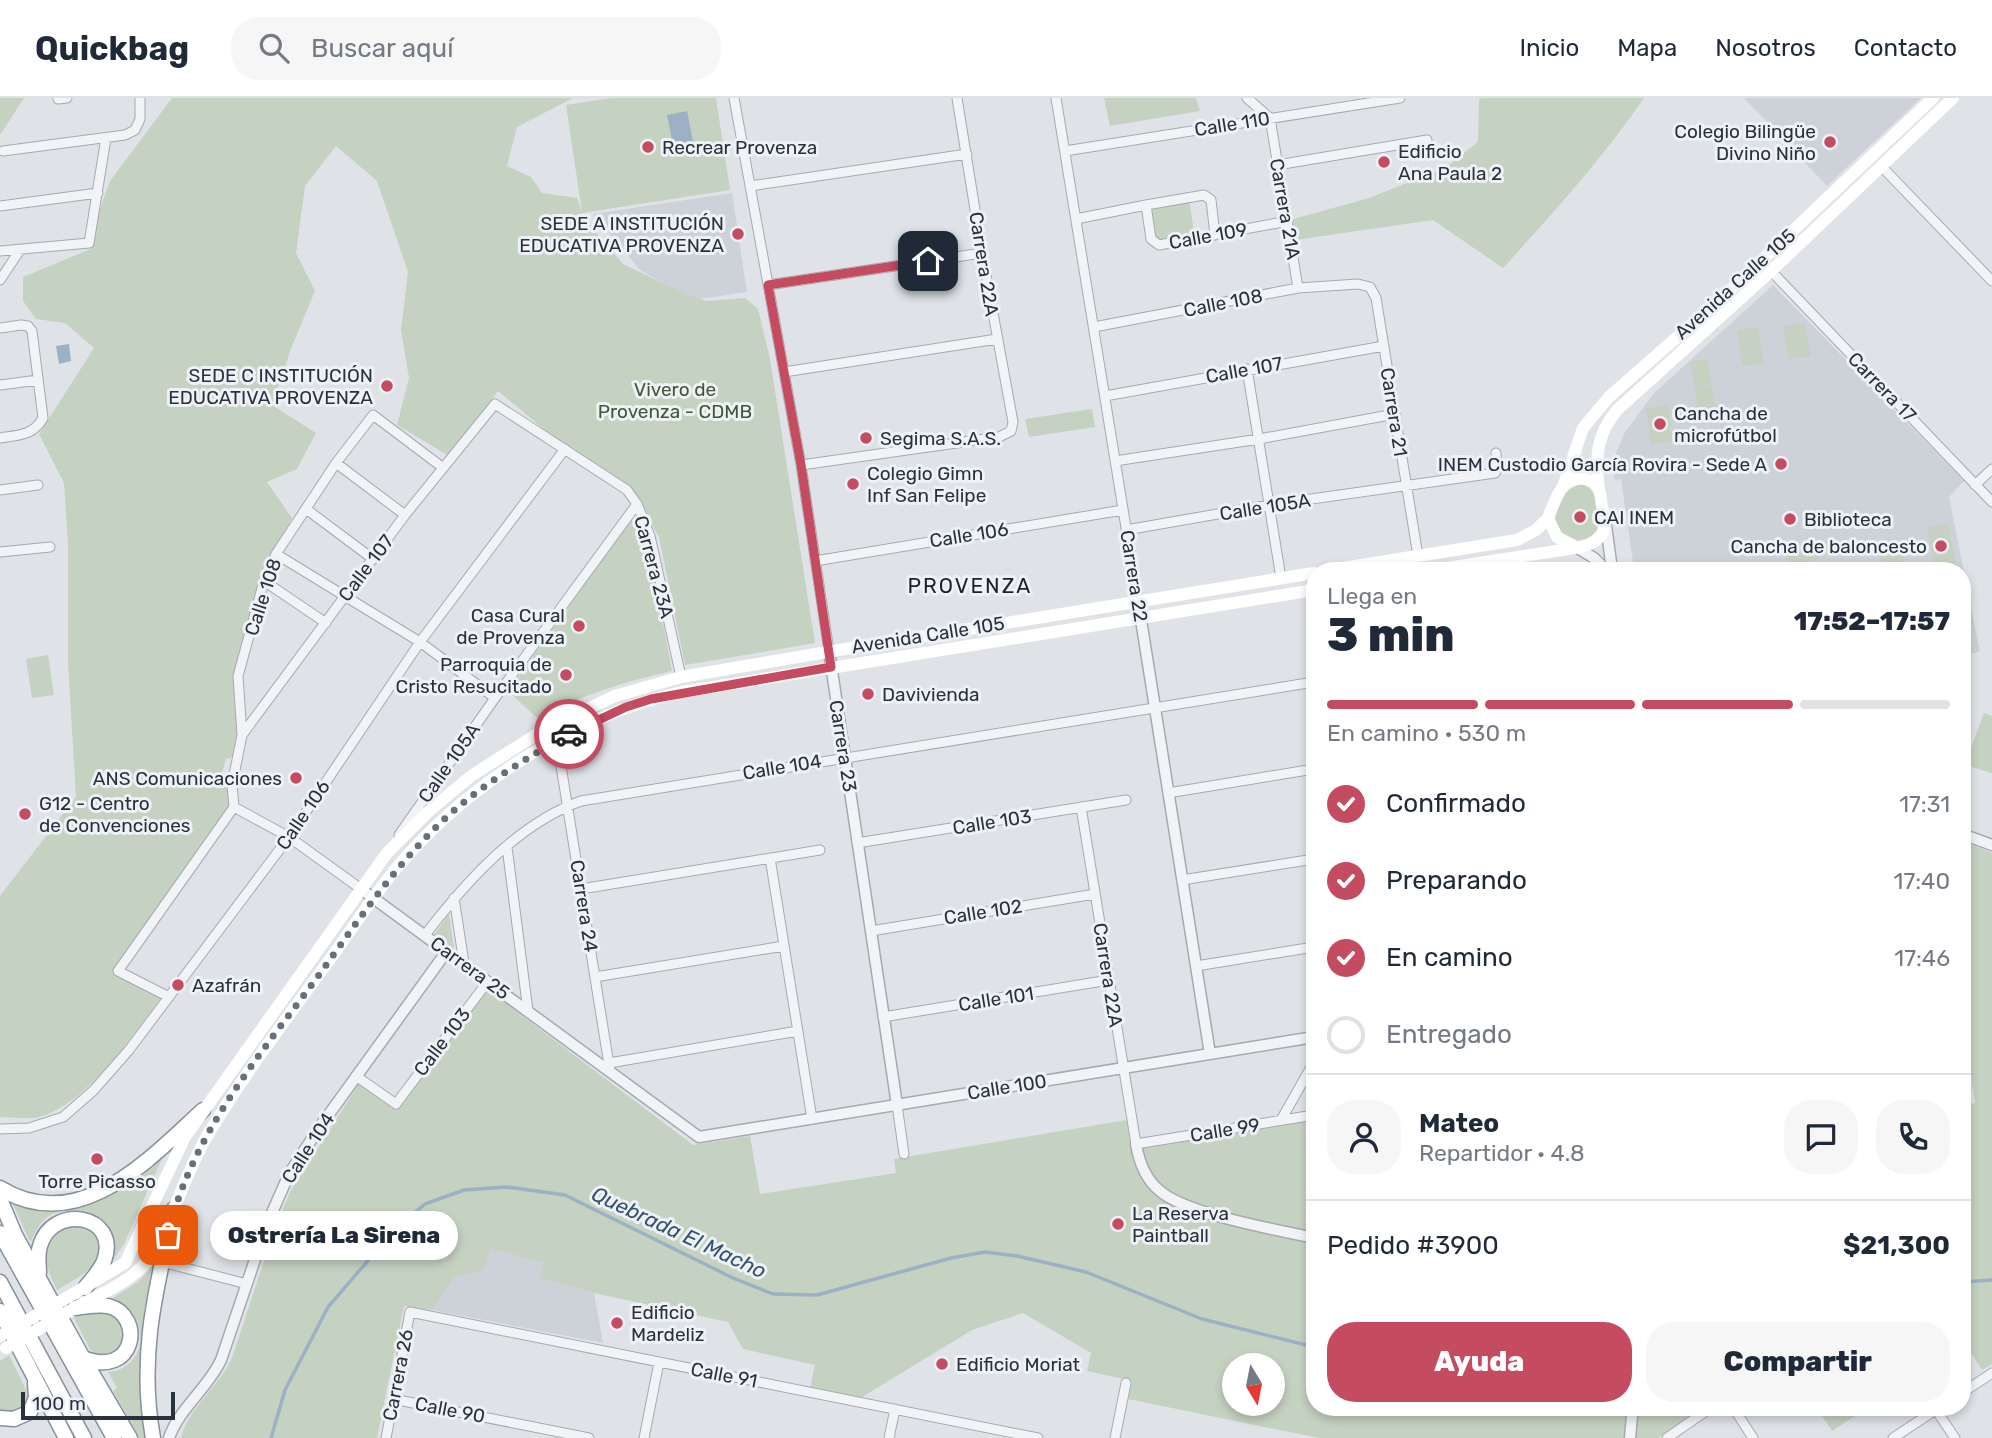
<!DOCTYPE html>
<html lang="es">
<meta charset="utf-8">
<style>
:root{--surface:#fff;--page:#f6f6f7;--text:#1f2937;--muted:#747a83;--line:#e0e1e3;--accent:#c54b61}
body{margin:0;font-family:Rubik,sans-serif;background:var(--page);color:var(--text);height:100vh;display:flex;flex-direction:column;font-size:26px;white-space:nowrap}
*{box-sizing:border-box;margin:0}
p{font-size:23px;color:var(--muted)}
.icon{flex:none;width:38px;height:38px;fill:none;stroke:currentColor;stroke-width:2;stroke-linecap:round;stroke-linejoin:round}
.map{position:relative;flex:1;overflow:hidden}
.sheet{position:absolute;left:1306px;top:464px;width:665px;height:854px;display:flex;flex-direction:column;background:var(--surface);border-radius:28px;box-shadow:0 4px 10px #0003}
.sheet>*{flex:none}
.needle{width:46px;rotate:170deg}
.buttons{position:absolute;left:1222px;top:1255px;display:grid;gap:14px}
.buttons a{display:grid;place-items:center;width:63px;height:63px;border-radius:50%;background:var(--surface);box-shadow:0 4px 10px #0003;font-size:35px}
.scale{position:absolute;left:21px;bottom:18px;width:154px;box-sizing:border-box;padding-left:7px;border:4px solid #29313d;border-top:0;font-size:19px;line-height:24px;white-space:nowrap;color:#29313d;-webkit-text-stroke:5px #eef1f5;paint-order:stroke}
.pin{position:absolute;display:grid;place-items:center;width:60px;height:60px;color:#fff;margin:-30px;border-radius:14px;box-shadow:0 4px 10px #0006}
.courier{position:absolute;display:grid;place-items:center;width:70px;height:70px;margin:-35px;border:5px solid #c54b61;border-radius:50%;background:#fff;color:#222;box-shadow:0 2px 9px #0007}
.bubble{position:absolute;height:49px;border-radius:24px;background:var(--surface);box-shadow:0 4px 10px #0003;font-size:23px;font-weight:800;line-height:49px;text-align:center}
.head em{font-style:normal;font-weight:800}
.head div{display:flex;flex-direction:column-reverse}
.head{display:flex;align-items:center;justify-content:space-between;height:119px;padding:0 21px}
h1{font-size:46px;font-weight:800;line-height:52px}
.bar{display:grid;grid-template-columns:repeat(4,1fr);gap:10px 7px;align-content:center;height:84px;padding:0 21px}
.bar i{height:9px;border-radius:5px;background:var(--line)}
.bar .selected{background:var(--accent)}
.bar p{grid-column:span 4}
.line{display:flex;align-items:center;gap:18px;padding:0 21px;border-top:2px solid var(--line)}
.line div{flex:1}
.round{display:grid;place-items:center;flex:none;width:74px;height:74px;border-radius:28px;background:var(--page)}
ol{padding:0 21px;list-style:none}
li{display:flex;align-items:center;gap:21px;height:77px}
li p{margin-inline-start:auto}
li .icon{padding:7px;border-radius:50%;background:var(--accent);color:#fff;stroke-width:4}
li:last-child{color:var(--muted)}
li i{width:38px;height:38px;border:4px solid var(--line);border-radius:50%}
.button{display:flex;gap:14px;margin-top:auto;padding:14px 21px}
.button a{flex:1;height:80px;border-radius:28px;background:var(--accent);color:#fff;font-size:28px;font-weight:800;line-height:80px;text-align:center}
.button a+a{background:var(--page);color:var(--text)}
header{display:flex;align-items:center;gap:42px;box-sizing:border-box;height:98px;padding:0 35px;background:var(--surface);border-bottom:2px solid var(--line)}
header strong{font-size:33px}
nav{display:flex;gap:38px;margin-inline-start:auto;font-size:24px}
.search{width:490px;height:63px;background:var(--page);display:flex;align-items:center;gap:18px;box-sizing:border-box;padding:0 24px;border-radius:28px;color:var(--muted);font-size:26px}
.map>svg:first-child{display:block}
.built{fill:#cdd2d9}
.green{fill:#c5d1c1;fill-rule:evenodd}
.water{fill:#9cb1c5}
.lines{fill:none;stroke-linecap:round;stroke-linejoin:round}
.stream{stroke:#9cb1c5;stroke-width:3.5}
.minor-casing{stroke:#a5aab1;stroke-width:11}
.tertiary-casing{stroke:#a5aab1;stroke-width:13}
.trunk-casing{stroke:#87909d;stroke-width:17}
.minor{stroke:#f1f3f6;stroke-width:9}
.tertiary{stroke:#f1f3f6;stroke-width:10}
.secondary{stroke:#fff;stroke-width:12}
.trunk{stroke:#fff;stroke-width:14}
.secondary-bridge{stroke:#fff;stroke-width:12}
.done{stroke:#696f78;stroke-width:7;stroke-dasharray:0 12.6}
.route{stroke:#c54b61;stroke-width:9}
.poi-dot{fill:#c54b61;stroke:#eef1f5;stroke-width:2.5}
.labels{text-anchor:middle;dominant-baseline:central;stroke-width:6;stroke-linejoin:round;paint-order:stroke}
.street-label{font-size:19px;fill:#29313d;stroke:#eef1f5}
.poi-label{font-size:19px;fill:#29313d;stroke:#eef1f5;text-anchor:start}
.park-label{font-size:19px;fill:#3e5837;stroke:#eef1f5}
.neighbourhood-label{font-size:21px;letter-spacing:2px;fill:#1b222e;stroke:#eef1f5}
.water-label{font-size:21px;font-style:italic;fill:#36516f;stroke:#eef1f5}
</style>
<header>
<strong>Quickbag</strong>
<div class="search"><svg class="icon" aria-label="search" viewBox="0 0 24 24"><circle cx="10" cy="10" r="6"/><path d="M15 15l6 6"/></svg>Buscar aquí</div>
<nav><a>Inicio</a><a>Mapa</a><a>Nosotros</a><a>Contacto</a></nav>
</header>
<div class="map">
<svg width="1992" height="1340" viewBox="0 0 1992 1340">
<rect width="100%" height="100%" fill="#dfe3e7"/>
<path class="built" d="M1744,0H1921L1827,88Z
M732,95L747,194L693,202L640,172L593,116Z
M1773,187L1964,383L1949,399L1980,554L1962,557V472H1637L1633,464L1621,381L1614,382L1616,355L1624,336L1653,296Z
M489,1149L544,1165L541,1180L594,1195L603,1245L432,1212L455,1178Z"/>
<path class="green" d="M0,0H24L0,37Z
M172,0H573L517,29L507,68L531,79L542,95L577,100L582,114L566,7L612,0H716L730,92L582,115L583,120L623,166L688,197L706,203L745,200L758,211L770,261L815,545L685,567L659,439L633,393L559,344L498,293L449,358L397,327L409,280L401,232L408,174L377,83L336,48L305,88L296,155L315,193L292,248L272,307L316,335L297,371L267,384L292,420L274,453L236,578L239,631L233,659L226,661L220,681L228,688L231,709L115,875L161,900C130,940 92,1000 43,1018C31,1022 13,1019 0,1019V798L76,699L68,564V445L64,385L39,336L94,250L65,225L36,221L23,203V179L91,151V136L110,83Z
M1104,0H1196L1200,13L1110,28Z
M1482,0H1644C1602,61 1553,115 1503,170L1433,122L1288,143L1290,122L1369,100L1445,70L1478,44L1479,1Z
M1189,101L1195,141L1155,147L1149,108Z
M1804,225L1811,258L1789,261L1783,228Z
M1758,229L1764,265L1742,268L1737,232Z
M1707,261L1711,286L1694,289L1690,264Z
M1712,287L1716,311L1699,314L1694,290Z
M1668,307L1673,343L1651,346L1646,310Z
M1092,311L1095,329L1029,339L1025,321Z
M1582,385C1598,392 1598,410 1601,425C1598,430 1596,436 1591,439C1579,446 1554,439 1555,422C1556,413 1562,403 1565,394Z
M638,413L647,441L672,573C626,583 580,598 537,620L508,593Z
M1948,425L1956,467L1934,470L1927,429Z
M1823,444L1831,445L1832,450L1801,472H1790L1786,458L1788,453Z
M1902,452L1906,472H1882L1879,456Z
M48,557L54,597L32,600L26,561Z
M1984,615L1992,618V675L1968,668L1966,663Z
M1962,743L1992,755V1266L1982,1272L1966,1247L1962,1249V1008L1975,1005L1962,913Z
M449,816L454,850L434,837Z
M488,892L693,1047L750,1038L760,1096L896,1075L894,1061L1127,1022L1131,1052L1307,1023L1314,1061V1309H1704L1658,1340H1319L1128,1301L1132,1283L1087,1273L1091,1255L1023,1215L972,1232L862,1299L810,1290L815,1267L743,1251L728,1224L594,1195L540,1180L544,1165L490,1150L483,1172L455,1178L432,1212L404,1208L377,1340H181C187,1312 220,1287 232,1260L273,1135L290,1094L360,984L396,1012ZM1234,1267H1272V1306H1234Z
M164,1056L124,1146L111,1165C113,1158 116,1152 115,1144C111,1114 72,1105 49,1118C40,1123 35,1135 30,1144L12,1104C80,1125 115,1098 164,1056Z
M73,1128C83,1128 91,1131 96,1140C110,1167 74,1181 57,1192C43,1166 37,1137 73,1128Z
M153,1168L144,1212L143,1252L146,1340H140L113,1293L117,1290L108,1274C140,1272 150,1235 130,1212C125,1206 118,1203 111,1201L138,1184Z
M105,1213L117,1218C127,1239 126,1255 100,1259L90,1251L74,1220L89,1214Z
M9,1257L28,1296L26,1307L13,1316L0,1314V1263Z
M1816,1309H1869L1832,1333Z"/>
<path class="water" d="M687,13L695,53L675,57L667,17Z
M69,246L71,263L59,266L56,248Z"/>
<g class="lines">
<path class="stream" d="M1962,1184L1992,1182
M271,1340L285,1292L328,1209L397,1129L425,1106L464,1092L507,1089L565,1097L733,1180L773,1196L817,1197L951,1160L985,1154L1017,1158L1086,1174L1202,1221L1314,1249"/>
<defs>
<path id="minor" d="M734,0L801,367L829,553
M1056,0L1138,503
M1247,0L1270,20L1298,190
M58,1L67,0
M3,53L125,37L135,32L140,21V0
M1065,53L1400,0
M1277,67L1427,42
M1881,68L1992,183
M750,88L967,56
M1146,107L1204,97L1211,102L1215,137
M0,108L98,95
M1076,121L1146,107L1151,141L1159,147L1288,123
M0,153L89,145L106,40
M1771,173L1992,404
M0,182L20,152
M768,187L982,155
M1094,229L1298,190L1358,186L1370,189L1376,200L1418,458
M0,230L21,227L28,228L32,233L43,320C33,338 18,337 0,340
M1247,271L1281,480
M784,274L997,241
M0,287L38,282
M1105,298L1384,248
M1115,363L1259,341L1395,316
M336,365L405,417
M801,367L999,339L1011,333L1013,324L982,155L957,0
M1975,387L1992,371
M0,392L38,387
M306,411L373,461
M1126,432L1269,407L1495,375L1497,371L1496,355
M0,454L50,449
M276,456L420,544L495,600
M815,463L1123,412
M264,483L326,525
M242,637L405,417L495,306L627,392L637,406L650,438L681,579
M557,643L610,973
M1168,695L1314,671
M234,709L232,687L242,637L238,578L264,483L276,456L336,365L373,317L442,369
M234,709L289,739L361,791
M1081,709L1136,1046L1314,1017
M399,737L495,600L637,406
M857,745L1126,702
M507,749L528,913
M770,760L812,1021
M1182,782L1314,761
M581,791L820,752
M454,800L464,865
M871,833L1095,796
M425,837C465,785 517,726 581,703L1314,584
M1196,868L1314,849
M595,879L784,848
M169,899L118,873L234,709
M883,919L1109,882
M609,965L798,933
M356,978L396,1006L488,883
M1962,990L1966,989
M897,1007L904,1056
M1281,1022L1314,964
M0,1031L29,1030L63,1019L93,993L129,952L289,739L420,544L565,351
M162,1164L247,1186
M1962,1295L1992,1275
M393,1301L589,1340
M1733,1309L1753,1340
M1936,1312L1955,1340
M386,1340L410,1214L1038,1340
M644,1340L659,1264
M889,1340L895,1311
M1115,1340L1126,1285
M1667,1340L1712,1309
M1893,1340L1940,1309"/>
<path id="tertiary" d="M1606,427L1612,472
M1576,449L1594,460L1606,472
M1516,460L1518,472
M1138,503L1210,956
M829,553L897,1007
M1962,736L1992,747
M361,791L699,1039L1314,939
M1136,1046C1139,1064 1145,1081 1160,1093C1186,1116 1278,1132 1314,1140
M1630,1309L1632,1318L1630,1340
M169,1340C178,1312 208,1290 221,1262L267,1126L289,1076L319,1030L447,853"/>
<path id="trunk" d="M0,1090C79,1139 149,1061 203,1012
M0,1101L15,1137L83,1260L130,1340
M0,1135L114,1340
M39,1175C39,1166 37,1157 40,1148C52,1105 121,1116 104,1163C100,1173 91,1182 85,1190
M0,1184L84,1340
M75,1210C85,1209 97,1206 108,1208C145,1217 136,1281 83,1260
M0,1213L66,1340
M0,1320L14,1321L30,1314L36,1300L35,1285
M153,1340C138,1258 156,1190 174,1111"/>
</defs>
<use href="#minor" class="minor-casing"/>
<use href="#tertiary" class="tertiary-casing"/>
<use href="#trunk" class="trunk-casing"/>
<use href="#minor" class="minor"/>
<use href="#tertiary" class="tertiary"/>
<path class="secondary" d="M1563,389L1583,330L1609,299L1725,197L1933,0
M1599,392C1595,360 1596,336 1618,311L1771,173L1953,0
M1330,472L1517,442L1536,432L1548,420
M1435,472L1581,449C1606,442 1607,430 1602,408C1601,403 1601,396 1599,392C1592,377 1571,378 1562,390C1556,398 1552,410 1548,420L1557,439L1576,449
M68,1199L125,1165L185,1039L387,755L429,713L471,678L545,631L615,598L681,579L839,552L1314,475
M78,1208C101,1196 127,1185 145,1166C159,1152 165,1133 172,1115C184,1087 194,1059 210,1033C244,977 283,925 322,872C346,840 368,805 394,773C464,688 573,618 682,594L1314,492"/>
<use href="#trunk" class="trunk"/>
<path class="secondary-bridge" d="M0,1238L68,1199
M6,1250L75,1210"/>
</g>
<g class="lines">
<path class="done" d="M168,1137C190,1038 260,957 319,877C360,820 398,763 450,716C486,684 527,660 569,636"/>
<path class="route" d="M569,636L626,609L651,601L831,569L801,367L768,187L928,163"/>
</g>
<g class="poi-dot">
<circle cx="1830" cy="44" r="7"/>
<circle cx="648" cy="49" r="7"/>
<circle cx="1384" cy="64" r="7"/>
<circle cx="738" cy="136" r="7"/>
<circle cx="387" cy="288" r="7"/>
<circle cx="1660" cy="326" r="7"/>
<circle cx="866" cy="340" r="7"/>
<circle cx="1781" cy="366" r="7"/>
<circle cx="853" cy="386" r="7"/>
<circle cx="1580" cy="419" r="7"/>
<circle cx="1790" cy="421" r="7"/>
<circle cx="1941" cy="448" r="7"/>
<circle cx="579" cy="528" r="7"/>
<circle cx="566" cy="577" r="7"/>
<circle cx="868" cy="596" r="7"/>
<circle cx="296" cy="680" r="7"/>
<circle cx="25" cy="716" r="7"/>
<circle cx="178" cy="887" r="7"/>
<circle cx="97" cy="1061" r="7"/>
<circle cx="1118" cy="1126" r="7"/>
<circle cx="617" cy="1225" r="7"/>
<circle cx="942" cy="1266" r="7"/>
</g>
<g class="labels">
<g class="street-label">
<text transform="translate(1232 26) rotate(-9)">Calle 110</text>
<text transform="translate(1285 111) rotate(80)">Carrera 21A</text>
<text transform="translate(1208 138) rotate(-10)">Calle 109</text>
<text transform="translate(984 166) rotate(81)">Carrera 22A</text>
<text transform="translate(1735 186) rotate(-42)">Avenida Calle 105</text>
<text transform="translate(1223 205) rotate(-11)">Calle 108</text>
<text transform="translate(1244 272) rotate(-10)">Calle 107</text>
<text transform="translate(1882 289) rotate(46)">Carrera 17</text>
<text transform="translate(1394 314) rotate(81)">Carrera 21</text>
<text transform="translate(1265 409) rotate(-9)">Calle 105A</text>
<text transform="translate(969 437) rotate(-9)">Calle 106</text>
<text transform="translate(654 469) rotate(75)">Carrera 23A</text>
<text transform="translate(366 470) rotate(-53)">Calle 107</text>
<text transform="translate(1134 478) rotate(81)">Carrera 22</text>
<text transform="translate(263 499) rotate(-72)">Calle 108</text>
<text transform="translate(928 537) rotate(-9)">Avenida Calle 105</text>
<text transform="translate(843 648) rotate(81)">Carrera 23</text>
<text transform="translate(449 665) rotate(-55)">Calle 105A</text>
<text transform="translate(782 669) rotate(-9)">Calle 104</text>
<text transform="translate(303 717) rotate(-56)">Calle 106</text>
<text transform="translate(992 724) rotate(-9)">Calle 103</text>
<text transform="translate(584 808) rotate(81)">Carrera 24</text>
<text transform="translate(983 814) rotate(-9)">Calle 102</text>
<text transform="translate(470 870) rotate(36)">Carrera 25</text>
<text transform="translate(1108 877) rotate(81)">Carrera 22A</text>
<text transform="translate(996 901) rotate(-9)">Calle 101</text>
<text transform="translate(442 944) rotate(-53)">Calle 103</text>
<text transform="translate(1007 989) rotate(-9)">Calle 100</text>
<text transform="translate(1225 1032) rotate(-9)">Calle 99</text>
<text transform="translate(308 1050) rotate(-57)">Calle 104</text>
<text transform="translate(398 1277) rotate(-79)">Carrera 26</text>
<text transform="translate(724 1277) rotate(11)">Calle 91</text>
<text transform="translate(450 1312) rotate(11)">Calle 90</text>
</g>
<g class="poi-label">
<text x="1816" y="33" text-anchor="end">Colegio Bilingüe<tspan x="1816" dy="22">Divino Niño</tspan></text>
<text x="662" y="49">Recrear Provenza</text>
<text x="1398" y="53">Edificio<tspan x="1398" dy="22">Ana Paula 2</tspan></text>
<text x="724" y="125" text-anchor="end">SEDE A INSTITUCIÓN<tspan x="724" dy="22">EDUCATIVA PROVENZA</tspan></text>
<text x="373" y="277" text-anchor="end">SEDE C INSTITUCIÓN<tspan x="373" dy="22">EDUCATIVA PROVENZA</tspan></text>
<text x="1674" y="315">Cancha de<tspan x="1674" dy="22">microfútbol</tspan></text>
<text x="880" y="340">Segima S.A.S.</text>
<text x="1767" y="366" text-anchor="end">INEM Custodio García Rovira - Sede A</text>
<text x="867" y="375">Colegio Gimn<tspan x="867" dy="22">Inf San Felipe</tspan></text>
<text x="1594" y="419">CAI INEM</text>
<text x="1804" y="421">Biblioteca</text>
<text x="1927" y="448" text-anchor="end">Cancha de baloncesto</text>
<text x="565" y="517" text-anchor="end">Casa Cural<tspan x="565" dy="22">de Provenza</tspan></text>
<text x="552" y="566" text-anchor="end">Parroquia de<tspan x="552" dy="22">Cristo Resucitado</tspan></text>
<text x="882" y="596">Davivienda</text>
<text x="282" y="680" text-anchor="end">ANS Comunicaciones</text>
<text x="39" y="705">G12 - Centro<tspan x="39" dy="22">de Convenciones</tspan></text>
<text x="192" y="887">Azafrán</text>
<text x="97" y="1083" text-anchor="middle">Torre Picasso</text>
<text x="1132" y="1115">La Reserva<tspan x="1132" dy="22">Paintball</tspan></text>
<text x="631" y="1214">Edificio<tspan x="631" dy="22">Mardeliz</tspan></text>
<text x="956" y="1266">Edificio Moriat</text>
</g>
<g class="park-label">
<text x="675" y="291">Vivero de<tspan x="675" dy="22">Provenza - CDMB</tspan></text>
</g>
<g class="neighbourhood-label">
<text x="970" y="487">PROVENZA</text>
</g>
<g class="water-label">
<text transform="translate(679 1134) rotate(25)">Quebrada El Macho</text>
</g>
</g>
</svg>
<div class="buttons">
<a><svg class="needle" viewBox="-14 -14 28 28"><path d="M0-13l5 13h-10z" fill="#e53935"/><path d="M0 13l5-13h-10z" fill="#747a83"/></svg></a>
</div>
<div class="scale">100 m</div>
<div class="pin" style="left:168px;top:1137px;background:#ea580c"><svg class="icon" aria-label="bag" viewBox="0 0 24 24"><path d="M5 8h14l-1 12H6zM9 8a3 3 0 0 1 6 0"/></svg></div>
<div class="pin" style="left:928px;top:163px;background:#1f2937"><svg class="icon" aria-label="home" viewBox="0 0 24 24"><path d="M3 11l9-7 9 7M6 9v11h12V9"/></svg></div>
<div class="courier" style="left:569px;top:636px"><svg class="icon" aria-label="car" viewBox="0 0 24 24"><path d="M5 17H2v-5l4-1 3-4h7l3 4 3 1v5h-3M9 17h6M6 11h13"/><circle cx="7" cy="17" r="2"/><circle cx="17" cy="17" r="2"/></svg></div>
<div class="bubble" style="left:210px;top:1113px;width:248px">Ostrería La Sirena</div>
<section class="sheet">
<div class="head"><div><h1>3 min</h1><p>Llega en</p></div><em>17:52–17:57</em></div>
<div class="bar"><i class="selected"></i><i class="selected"></i><i class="selected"></i><i></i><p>En camino · 530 m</p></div>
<ol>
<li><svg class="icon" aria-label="check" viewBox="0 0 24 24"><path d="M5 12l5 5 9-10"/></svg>Confirmado<p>17:31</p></li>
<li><svg class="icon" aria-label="check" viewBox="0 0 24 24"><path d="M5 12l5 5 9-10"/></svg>Preparando<p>17:40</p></li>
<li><svg class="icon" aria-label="check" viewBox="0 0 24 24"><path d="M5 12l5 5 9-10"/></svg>En camino<p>17:46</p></li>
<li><i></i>Entregado</li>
</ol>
<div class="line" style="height:126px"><a class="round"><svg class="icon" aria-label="person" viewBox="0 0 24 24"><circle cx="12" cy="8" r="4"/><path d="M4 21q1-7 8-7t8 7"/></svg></a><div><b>Mateo</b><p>Repartidor · 4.8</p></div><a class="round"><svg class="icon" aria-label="chat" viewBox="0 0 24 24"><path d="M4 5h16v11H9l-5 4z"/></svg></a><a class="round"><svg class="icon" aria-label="phone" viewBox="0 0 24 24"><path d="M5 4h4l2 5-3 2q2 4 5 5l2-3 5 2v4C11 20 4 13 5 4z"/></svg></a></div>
<div class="line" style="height:91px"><div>Pedido #3900</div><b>$21,300</b></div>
<div class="button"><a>Ayuda</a><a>Compartir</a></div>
</section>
</div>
